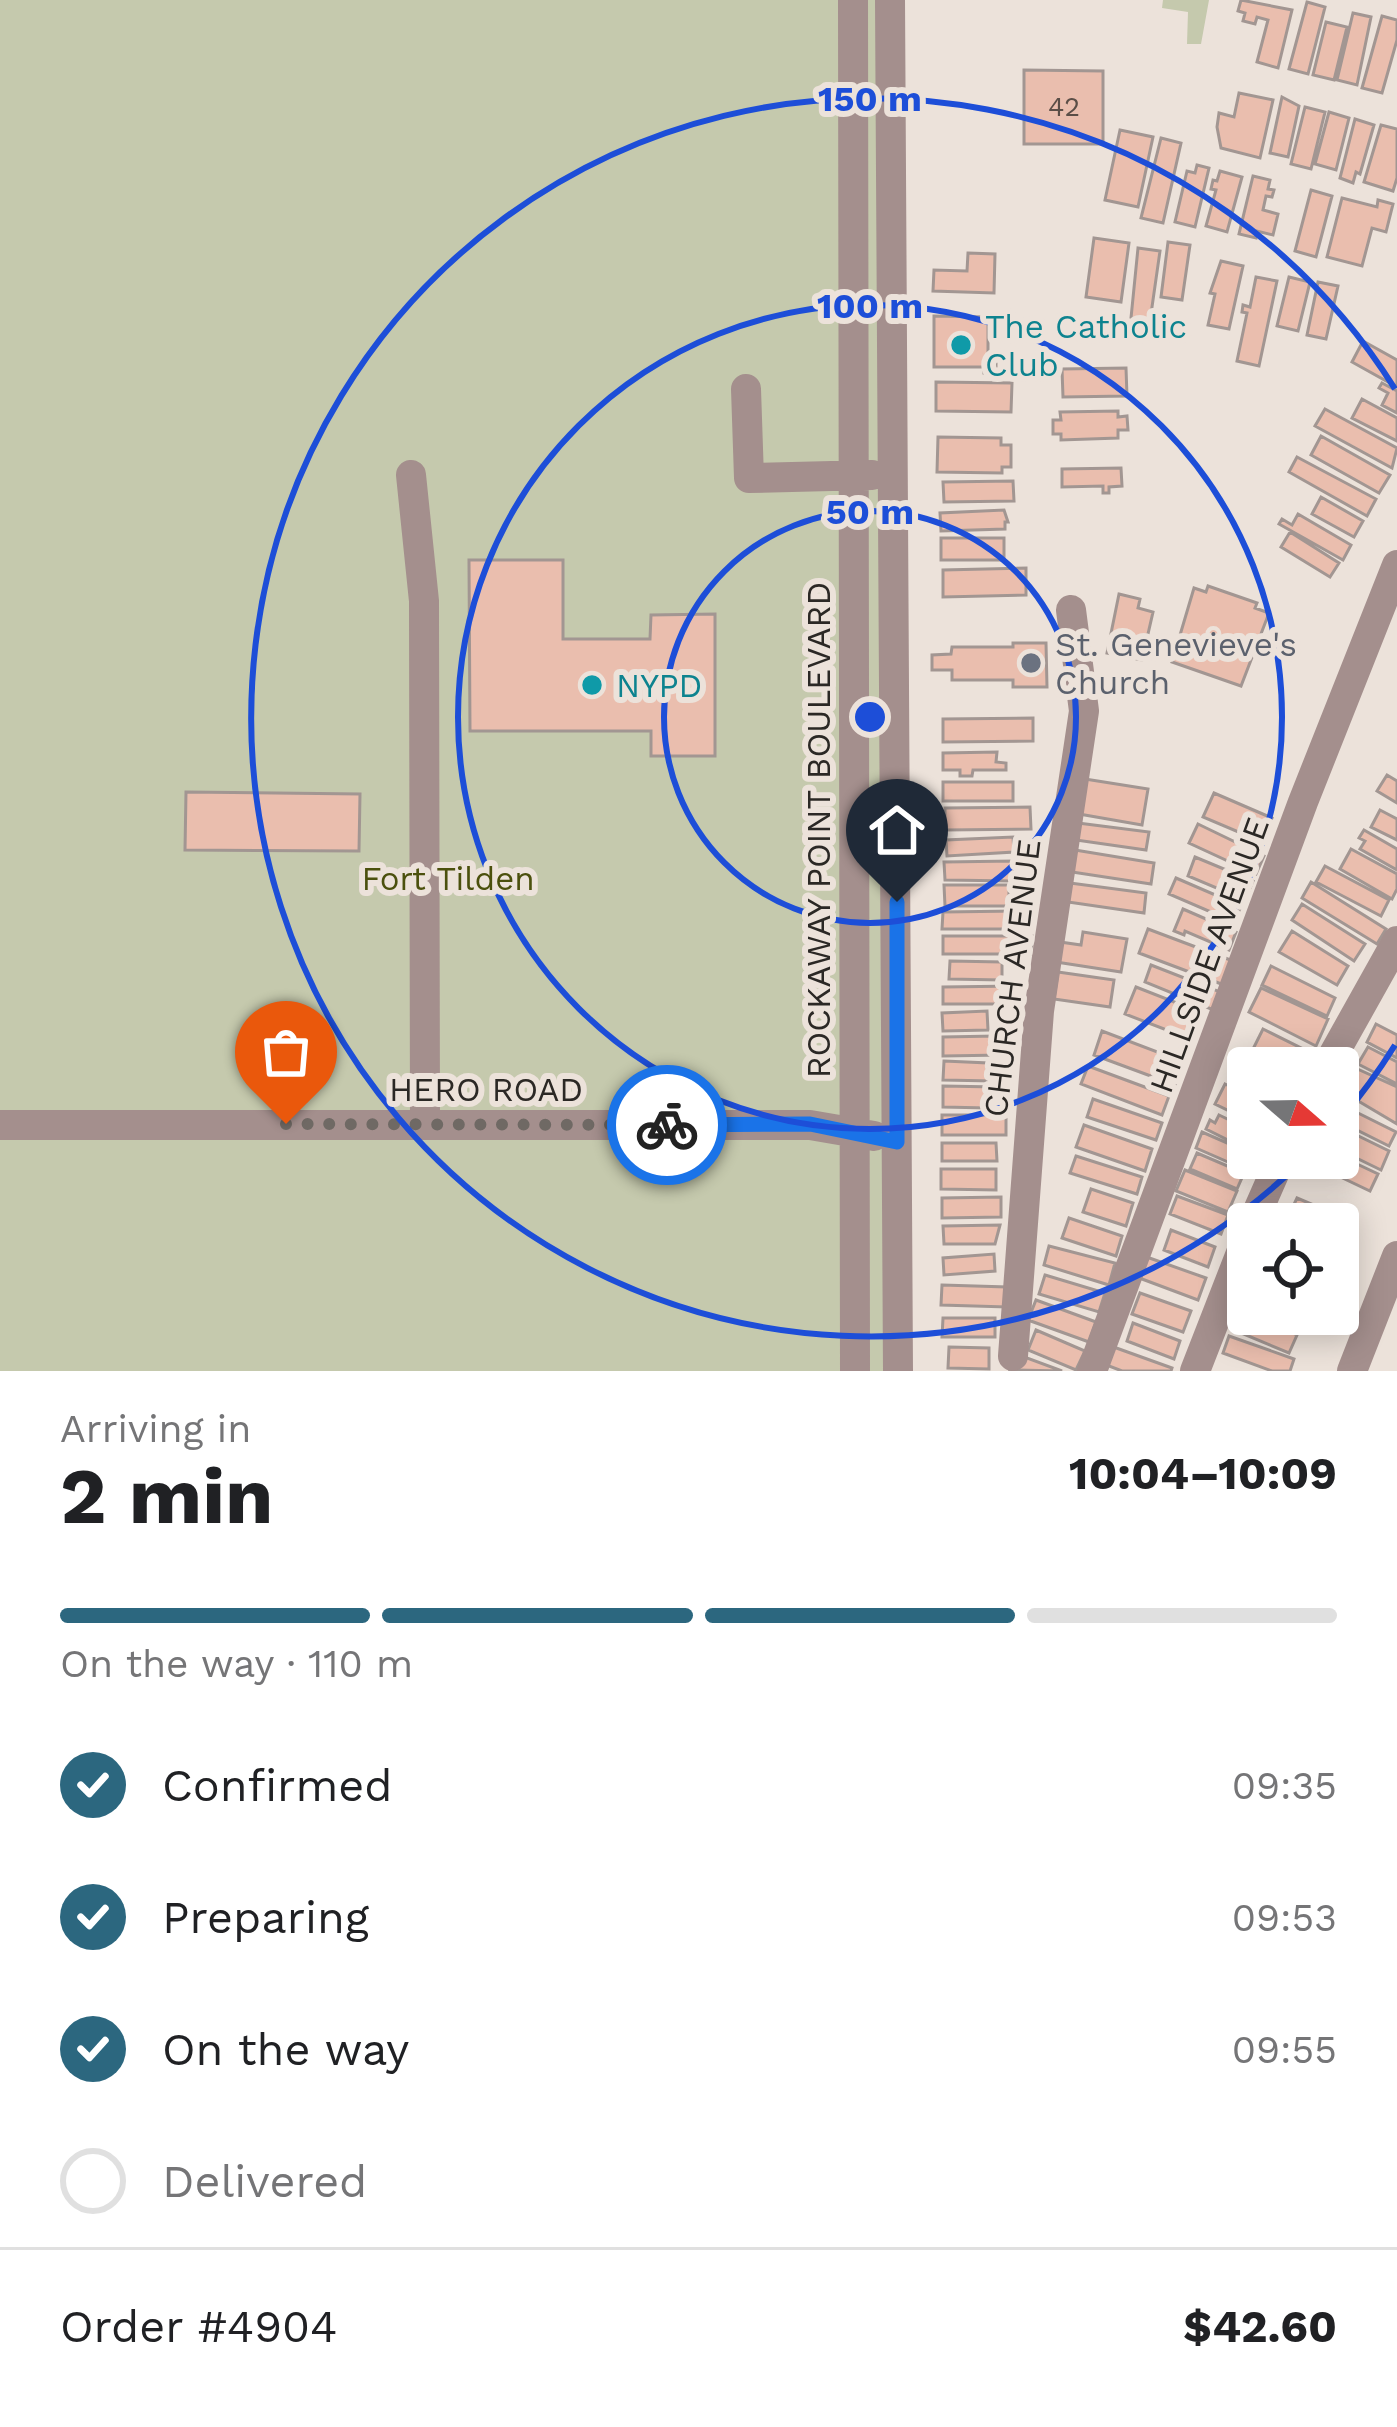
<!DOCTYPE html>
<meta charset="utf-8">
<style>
:root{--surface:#fff;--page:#f6f6f6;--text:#202124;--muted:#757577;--line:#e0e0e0;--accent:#2c677f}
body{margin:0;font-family:"Work Sans",sans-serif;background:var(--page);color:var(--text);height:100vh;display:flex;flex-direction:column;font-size:45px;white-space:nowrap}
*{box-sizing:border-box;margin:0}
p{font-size:39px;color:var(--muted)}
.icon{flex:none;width:66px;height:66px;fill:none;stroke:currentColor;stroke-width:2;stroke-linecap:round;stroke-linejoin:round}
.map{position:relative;height:1371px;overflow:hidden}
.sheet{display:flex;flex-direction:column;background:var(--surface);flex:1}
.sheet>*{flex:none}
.needle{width:78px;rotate:110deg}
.tools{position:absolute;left:1227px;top:1047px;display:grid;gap:24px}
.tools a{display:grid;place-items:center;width:132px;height:132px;border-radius:12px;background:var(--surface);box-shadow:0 6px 30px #0003;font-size:60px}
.pin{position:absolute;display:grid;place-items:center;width:102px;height:102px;color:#fff;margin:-123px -51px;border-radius:50% 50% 50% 0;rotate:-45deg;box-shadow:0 0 12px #0007}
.pin .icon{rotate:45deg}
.courier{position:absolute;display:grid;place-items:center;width:120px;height:120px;margin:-60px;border:9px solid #1a73e8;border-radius:50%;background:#fff;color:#222;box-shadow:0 3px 15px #0007}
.headline em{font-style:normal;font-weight:700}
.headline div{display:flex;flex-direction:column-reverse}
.headline{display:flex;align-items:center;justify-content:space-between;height:204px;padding:0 60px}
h1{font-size:78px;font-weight:700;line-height:90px}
.bar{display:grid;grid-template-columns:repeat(4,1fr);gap:18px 12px;align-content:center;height:144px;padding:0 60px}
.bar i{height:15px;border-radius:9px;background:var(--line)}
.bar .active{background:var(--accent)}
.bar p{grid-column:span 4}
.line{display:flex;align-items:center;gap:30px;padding:0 60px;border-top:3px solid var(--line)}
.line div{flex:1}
ol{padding:0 60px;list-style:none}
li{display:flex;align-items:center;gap:36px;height:132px}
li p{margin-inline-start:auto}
li .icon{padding:12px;border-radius:50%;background:var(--accent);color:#fff;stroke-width:4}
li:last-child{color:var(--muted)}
li i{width:66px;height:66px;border:6px solid var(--line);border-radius:50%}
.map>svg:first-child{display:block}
.green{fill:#c5c9ad}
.building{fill:#eabeae;stroke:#a29692;stroke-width:3}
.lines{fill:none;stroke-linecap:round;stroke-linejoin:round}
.minor{stroke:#a48f8d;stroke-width:30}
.done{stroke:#6f6964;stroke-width:12;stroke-dasharray:0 21.6}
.route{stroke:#1a73e8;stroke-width:15}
.ring{fill:none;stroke:#1d4ed8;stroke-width:6}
.culture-dot{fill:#0f9aa8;stroke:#ece2da;stroke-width:4.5}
.worship-dot{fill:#6b7280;stroke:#ece2da;stroke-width:4.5}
.labels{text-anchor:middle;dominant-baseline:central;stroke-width:12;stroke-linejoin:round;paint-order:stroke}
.number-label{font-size:27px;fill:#5b4e47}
.culture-label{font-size:33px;fill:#0d838f;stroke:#ece2da;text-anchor:start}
.worship-label{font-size:33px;fill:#5b616d;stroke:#ece2da;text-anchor:start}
.street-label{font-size:33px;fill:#2b2825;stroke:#ece2da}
.park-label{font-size:33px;fill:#4b500d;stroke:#ece2da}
.centre{fill:#1d4ed8;stroke:#ece2da;stroke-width:6}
.ring-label{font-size:36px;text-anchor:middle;font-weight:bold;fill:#1d4ed8;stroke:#ece2da;stroke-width:12;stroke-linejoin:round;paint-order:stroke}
</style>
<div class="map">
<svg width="1397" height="1371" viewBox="0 0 1397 1371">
<rect width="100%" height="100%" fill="#ece2da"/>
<path class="green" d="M0,0H894L898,1371H0Z
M1163,0H1209L1201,44H1187L1188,12L1162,8Z"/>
<path class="building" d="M1241,0L1292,10L1278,68L1257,62L1268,20L1257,17L1255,24L1243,21L1245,13L1238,11Z
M1307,2L1325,7L1308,74L1289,69Z
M1353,13L1371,17L1357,85L1337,80Z
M1382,16L1397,20V40L1382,93L1362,88Z
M1326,22L1347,27L1334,80L1313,75Z
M1024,70L1103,71V144H1024Z
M1239,93L1273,100L1260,158L1221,148L1217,127L1219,113L1234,117Z
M1282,97L1299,106L1288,157L1270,153Z
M1305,107L1325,112L1311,169L1291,164Z
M1329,112L1349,118L1336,170L1315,164Z
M1355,119L1374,125L1360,174L1356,172L1353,183L1340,178Z
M1381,125L1397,129V178L1393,191L1364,182Z
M1120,130L1153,137L1138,207L1105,200Z
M1161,138L1181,143L1163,223L1141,218Z
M1197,165L1209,168L1195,227L1175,222L1187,171L1195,173Z
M1220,171L1242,177L1227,232L1206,226L1216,190L1211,189L1213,180L1217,181Z
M1253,176L1270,180L1268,189L1274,190L1272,197L1266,196L1263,210L1278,214L1273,235L1257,231L1256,238L1239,234Z
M1311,190L1332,196L1316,257L1295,251Z
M1342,198L1377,207L1378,200L1393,204L1386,232L1372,228L1362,266L1327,257Z
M1094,238L1129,243L1121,302L1086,297Z
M1168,242L1190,245L1182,300L1161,297Z
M1138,248L1160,251L1150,321L1131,318Z
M968,253L995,254L994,293L933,291L934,270L967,271Z
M1221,261L1243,266L1229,329L1208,325L1215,294L1210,293Z
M1256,277L1277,281L1259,366L1237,361L1247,313L1242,312L1243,305L1250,307Z
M1289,277L1310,282L1298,331L1277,326Z
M1318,282L1338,286L1326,339L1307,335Z
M934,316L988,317V361H996V373H984V367H934Z
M1363,341L1397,360V387L1352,362Z
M1126,368L1127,396L1063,397L1062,369Z
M936,382L1012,383L1011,412L936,411Z
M1382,383L1397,391V413L1382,405L1388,393L1379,388Z
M1362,399L1397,418V441L1352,418Z
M1325,409L1397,448L1392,468L1315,426Z
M1118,411V417L1127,416L1128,430H1118V438L1061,440V434H1053V420H1061L1060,412Z
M1321,436L1390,475L1379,493L1311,455Z
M938,437L1001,438V445H1011V467H1002V473L937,472Z
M1297,457L1376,499L1367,516L1289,472Z
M1121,468L1122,486L1109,487V493H1103V486L1062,487V469Z
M1013,481L1014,501L944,502L943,482Z
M1321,497L1363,521L1354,537L1312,514Z
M1004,510L1008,522H1005V529L941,531L940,513Z
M1298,514L1351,545L1343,560L1279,524L1282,519L1292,525Z
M1290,532L1339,563L1330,577L1281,547Z
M941,538H1004V560H941Z
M469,560H563V639H650L651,615L715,614V756H651V731H470Z
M1026,568V595L943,597V570Z
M1208,586L1257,603L1255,608L1269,613L1241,686L1172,662L1194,588L1206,592Z
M1119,594L1140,599L1138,608L1153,612L1142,660L1107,653Z
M1013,643H1046L1047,687H1013V680H952V670H932V655L951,654L952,647H1013Z
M1033,718V741L943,742V719Z
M997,752L996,762L1006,763V770H973L972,776H960V770H943V753Z
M1387,775L1397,781V803L1377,791Z
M1085,779L1148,789L1142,825L1079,814Z
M943,782H1013V801H943Z
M186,792L360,794L359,851L185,850Z
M1214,793L1272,818L1262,842L1203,817Z
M1030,807L1031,829L945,830V808Z
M1380,810L1397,819V840L1371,827Z
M1078,823L1149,832L1146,850L1076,840Z
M1198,824L1264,856L1256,874L1189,843Z
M1364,830L1397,849V870L1360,849L1365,841L1359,838Z
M1013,837L1014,852L947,856L946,840Z
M1351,849L1397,874V889L1392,899L1340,869Z
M1075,850L1154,863L1151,884L1072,872Z
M1195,857L1253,881L1245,900L1188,876Z
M1014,861V881L945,880L944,862Z
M1325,866L1389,900L1381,916L1316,882Z
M1176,878L1241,906L1234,922L1169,894Z
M1311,882L1386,929L1377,944L1302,898Z
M1070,883L1146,893L1144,913L1068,902Z
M944,885H1009V906H945Z
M1302,904L1365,944L1354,961L1292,920Z
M1183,909L1236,932L1229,950L1185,931L1184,935L1174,931Z
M1023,911V929H942L943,912Z
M1148,929L1233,961L1224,985L1139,953Z
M1292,931L1348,966L1337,985L1279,952Z
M1083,932L1127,939L1121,972L1056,962L1060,942L1081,945Z
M943,936H1032V954H943Z
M950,961L1002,962V980L949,979Z
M1151,965L1223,993L1216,1011L1145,982Z
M1271,966L1335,998L1327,1016L1262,985Z
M1058,972L1114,980L1110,1007L1054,999Z
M1017,986V1004H943V987Z
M1136,987L1195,1010L1185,1037L1125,1014Z
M1261,988L1328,1019L1316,1046L1249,1012Z
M987,1011L988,1030L943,1031L942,1013Z
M1376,1024L1397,1035V1058L1367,1042Z
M1263,1029L1309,1052L1300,1068H1280L1251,1053Z
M1102,1031L1184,1062L1175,1085L1094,1055Z
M996,1036V1048H1003V1055L943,1056V1037Z
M1368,1047L1397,1062V1084L1358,1064Z
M944,1061L988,1063L987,1071H994L993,1081L943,1080Z
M1342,1062L1397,1087V1124L1338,1089Z
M1088,1066L1169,1096L1162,1115L1081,1084Z
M1225,1084L1248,1095V1120L1215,1104Z
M943,1086L996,1087L995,1095H989L988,1108L943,1107Z
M1093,1099L1162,1123L1156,1140L1087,1117Z
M1350,1109L1396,1132L1389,1146L1343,1123Z
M942,1115H1006V1135H942Z
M1219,1115L1248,1129V1150L1206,1129L1210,1120L1215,1123Z
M1084,1125L1152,1149L1145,1171L1076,1147Z
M1338,1126L1389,1151L1381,1170L1338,1149Z
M1202,1132L1248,1152V1158H1257L1251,1172L1196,1148Z
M942,1143H996L997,1161H942Z
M1197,1153L1244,1173L1237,1189L1190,1169Z
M1338,1155L1378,1174L1370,1191L1307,1161L1338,1158Z
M1076,1156L1142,1177L1137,1194L1070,1173Z
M941,1169H996V1190L941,1189Z
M1185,1170L1237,1191L1228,1212L1176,1191Z
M1091,1189L1133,1203L1126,1226L1083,1212Z
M1177,1196L1228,1215L1221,1234L1170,1214Z
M1001,1197V1217L942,1218V1198Z
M1297,1198L1354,1222L1347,1240L1338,1236V1224H1309L1289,1215Z
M1069,1218L1122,1236L1116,1256L1062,1238Z
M1000,1225L995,1244H944L943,1226Z
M1171,1230L1215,1247L1208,1267L1164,1250Z
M1049,1246L1115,1263L1109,1285L1044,1265Z
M994,1254L995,1271L944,1275L943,1258Z
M1141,1255L1206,1278L1198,1300L1134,1276Z
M1045,1275L1105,1293L1099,1312L1039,1294Z
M942,1285L1007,1287V1307L941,1305Z
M1140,1293L1191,1311L1183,1332L1132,1314Z
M1036,1300L1096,1322L1089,1342L1028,1320Z
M1249,1314L1297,1335L1289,1353L1241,1333Z
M1264,1314H1303L1298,1328Z
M943,1318H995V1337H942Z
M1133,1323L1180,1341L1174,1359L1127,1341Z
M1036,1330L1085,1351L1076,1370L1028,1350Z
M1229,1336L1294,1359L1290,1371H1272L1223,1353Z
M1108,1345L1172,1368L1171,1371H1122L1101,1363Z
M949,1347L989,1348V1369L948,1368Z
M1016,1354L1062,1371L1010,1370Z"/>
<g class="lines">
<path class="minor" d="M853,0L855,1371
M890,0L898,1371
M746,389L749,478L872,475
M411,475L424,601L425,1125
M1326,1068L1397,941
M0,1125H810L874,1136
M1252,1224L1281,1158
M1013,1356L1039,1011L1084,711L1071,610
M1092,1371L1303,802L1397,565
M1195,1371L1248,1235
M1352,1371L1397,1256"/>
</g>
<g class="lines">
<path class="done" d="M286,1124L667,1125"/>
<path class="route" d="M667,1125L810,1124L897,1142V902"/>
</g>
<g class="ring">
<circle cx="870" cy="717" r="206"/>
<circle cx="870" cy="717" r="412"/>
<path d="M1395 1045A619 619 0 0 1 1341 1119M1304 1159A619 619 0 1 1 1395 389"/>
</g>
<g class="culture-dot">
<circle cx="961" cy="345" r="12"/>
<circle cx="592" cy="685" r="12"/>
</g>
<circle class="worship-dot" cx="1031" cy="663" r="12"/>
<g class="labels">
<g class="number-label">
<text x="1064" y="107">42</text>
</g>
<g class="culture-label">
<text x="985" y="326">The Catholic<tspan x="985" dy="38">Club</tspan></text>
<text x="616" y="685">NYPD</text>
</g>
<g class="worship-label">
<text x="1055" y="644">St. Genevieve's<tspan x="1055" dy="38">Church</tspan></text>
</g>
<g class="street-label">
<text transform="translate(818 830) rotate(-90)">ROCKAWAY POINT BOULEVARD</text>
<text transform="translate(1209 955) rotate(-70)">HILLSIDE AVENUE</text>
<text transform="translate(1012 978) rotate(-83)">CHURCH AVENUE</text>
<text x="486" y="1089">HERO ROAD</text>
</g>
<g class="park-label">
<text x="448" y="878">Fort Tilden</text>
</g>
</g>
<circle cx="870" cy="717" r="18" class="centre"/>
<g class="ring-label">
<text x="870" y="111">150 m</text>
<text x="870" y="318">100 m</text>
<text x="870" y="524">50 m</text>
</g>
</svg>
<div class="tools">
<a><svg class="needle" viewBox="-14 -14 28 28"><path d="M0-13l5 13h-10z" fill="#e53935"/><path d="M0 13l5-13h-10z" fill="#757577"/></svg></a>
<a><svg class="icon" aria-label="locate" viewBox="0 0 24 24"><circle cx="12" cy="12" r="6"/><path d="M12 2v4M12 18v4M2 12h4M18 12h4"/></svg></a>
</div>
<div class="pin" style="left:286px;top:1124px;background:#ea580c"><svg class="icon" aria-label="bag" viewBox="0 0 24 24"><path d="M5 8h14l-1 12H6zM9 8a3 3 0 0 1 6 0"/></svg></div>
<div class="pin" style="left:897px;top:902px;background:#1f2937"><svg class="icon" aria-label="home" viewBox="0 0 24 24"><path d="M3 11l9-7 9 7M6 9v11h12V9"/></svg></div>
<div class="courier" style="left:667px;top:1125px"><svg class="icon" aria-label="bike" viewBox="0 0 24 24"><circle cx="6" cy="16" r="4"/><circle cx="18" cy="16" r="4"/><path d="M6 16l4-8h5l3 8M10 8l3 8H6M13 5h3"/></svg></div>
</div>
<section class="sheet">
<div class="headline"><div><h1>2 min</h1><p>Arriving in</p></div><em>10:04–10:09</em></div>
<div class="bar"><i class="active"></i><i class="active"></i><i class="active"></i><i></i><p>On the way · 110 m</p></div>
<ol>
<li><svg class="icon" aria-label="check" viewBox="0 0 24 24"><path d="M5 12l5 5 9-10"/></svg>Confirmed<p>09:35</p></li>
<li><svg class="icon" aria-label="check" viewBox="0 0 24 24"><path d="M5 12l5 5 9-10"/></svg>Preparing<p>09:53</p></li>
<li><svg class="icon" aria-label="check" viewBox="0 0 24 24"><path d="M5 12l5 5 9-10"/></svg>On the way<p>09:55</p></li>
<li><i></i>Delivered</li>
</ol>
<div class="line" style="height:156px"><div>Order #4904</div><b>$42.60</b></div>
</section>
